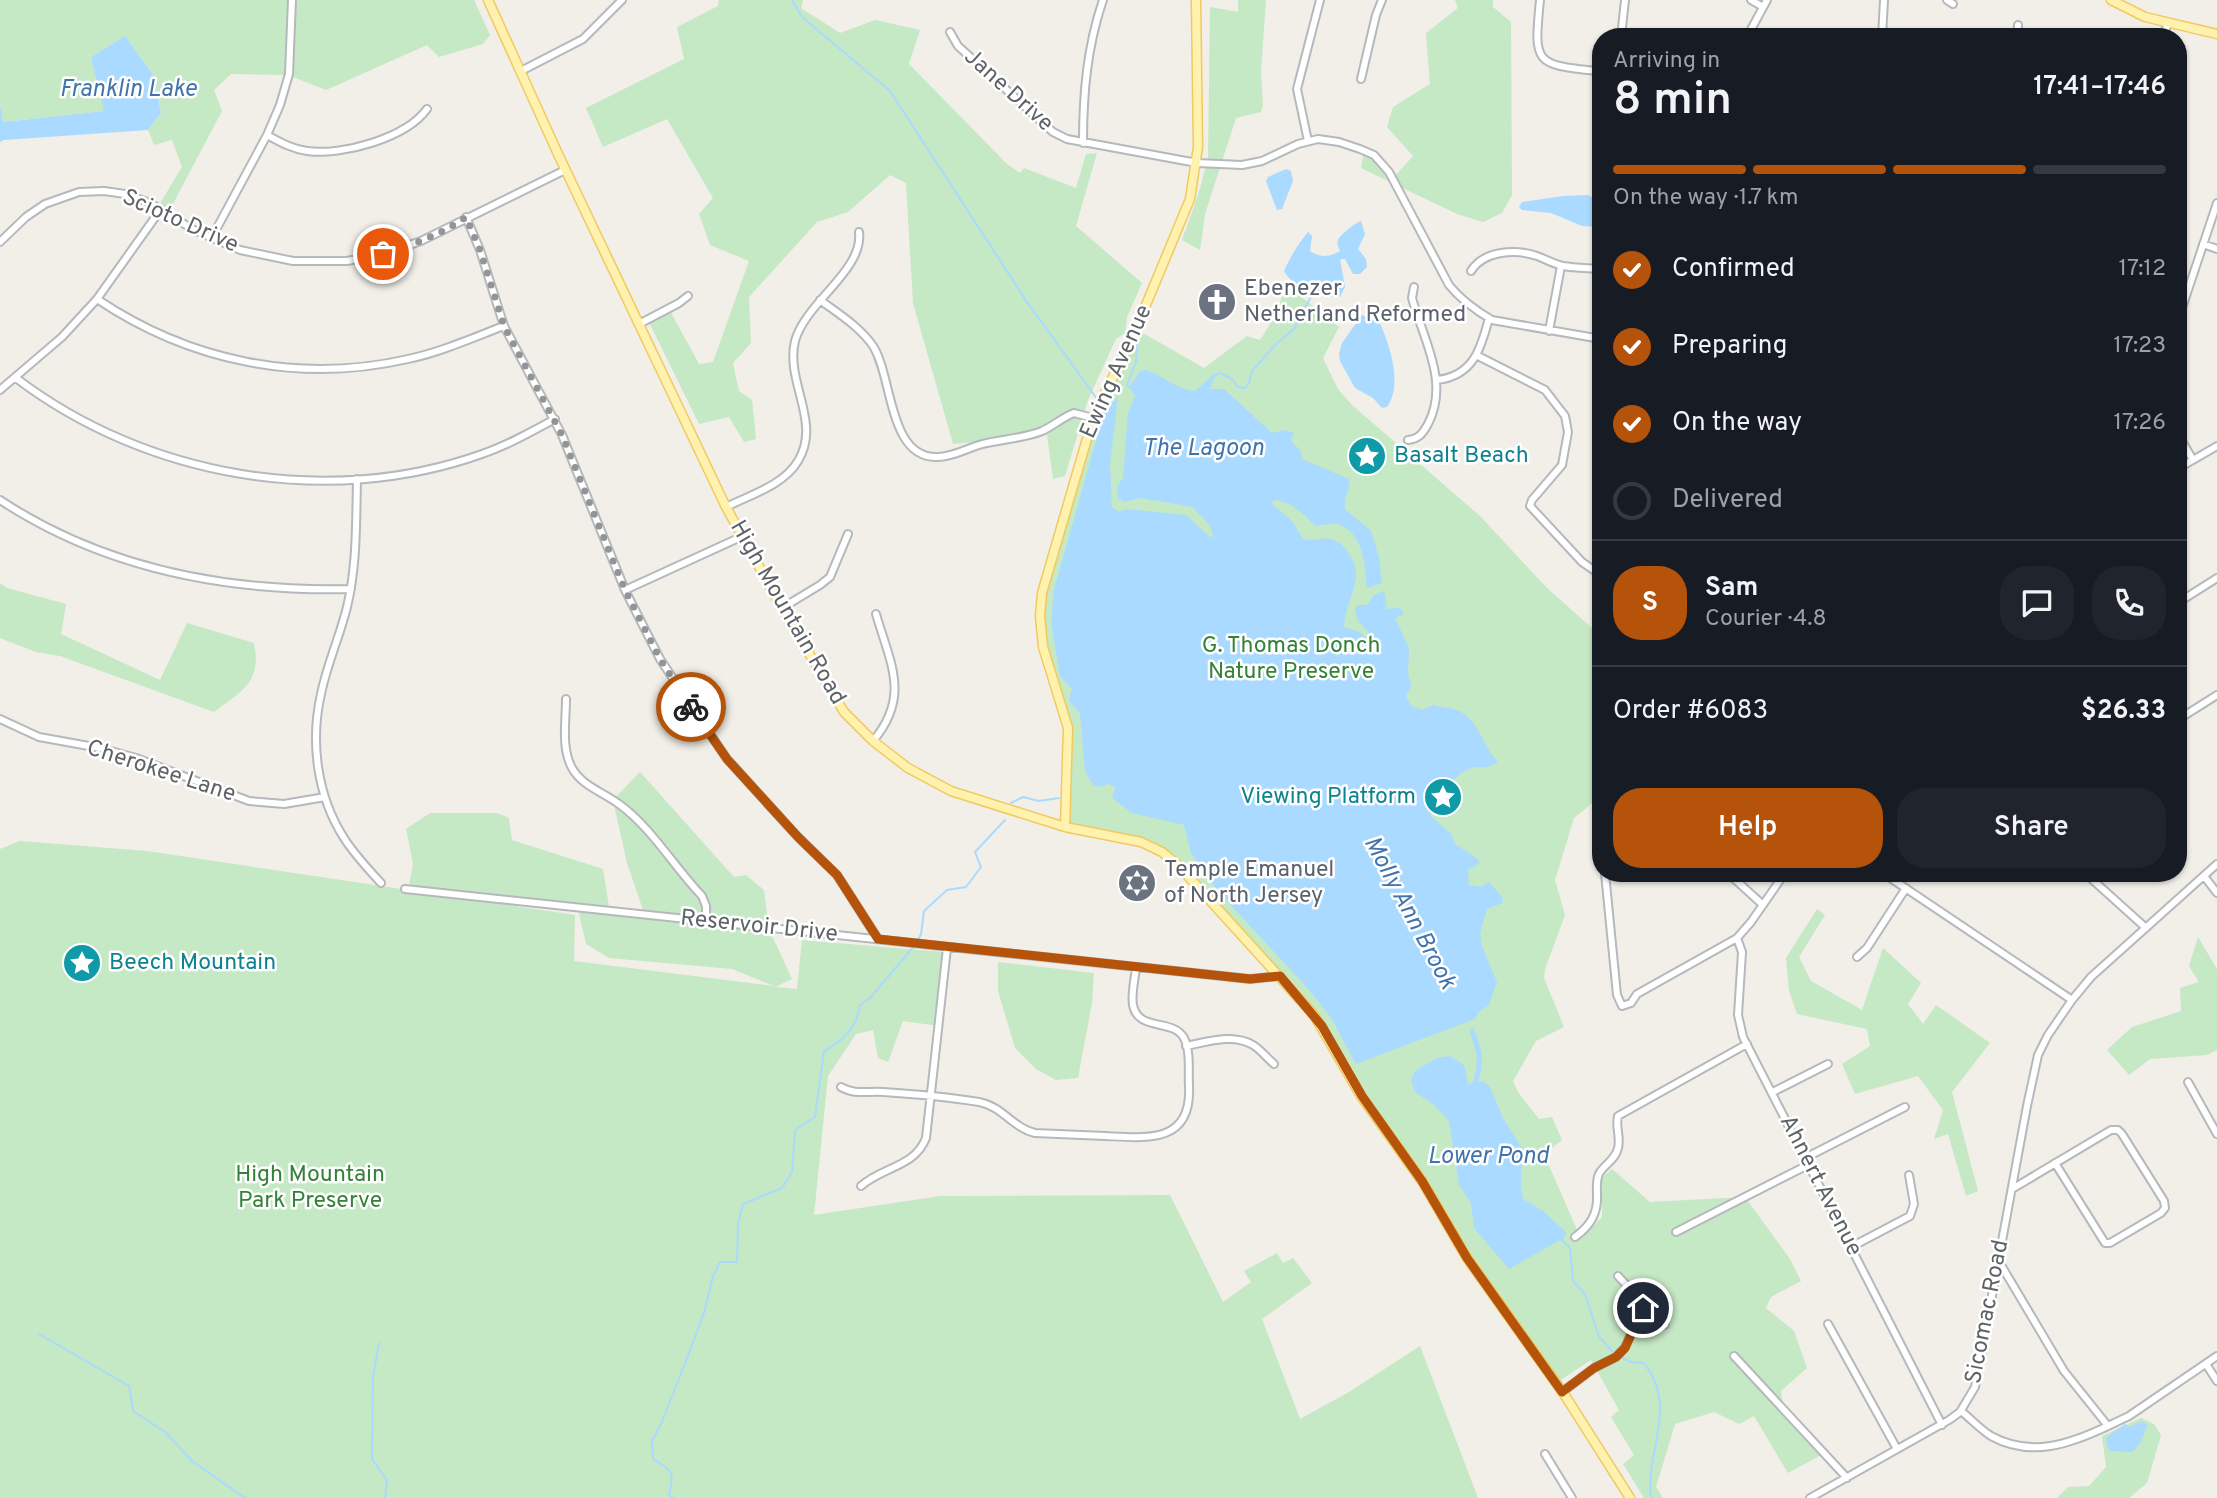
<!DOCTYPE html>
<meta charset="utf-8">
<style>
:root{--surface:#171b24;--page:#20242c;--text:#f1f3f6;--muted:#9ea1a6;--line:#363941;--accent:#b45309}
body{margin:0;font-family:Overpass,sans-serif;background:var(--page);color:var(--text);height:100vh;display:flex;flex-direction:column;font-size:26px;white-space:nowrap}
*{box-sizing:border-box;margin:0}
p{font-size:23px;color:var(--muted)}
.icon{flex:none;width:38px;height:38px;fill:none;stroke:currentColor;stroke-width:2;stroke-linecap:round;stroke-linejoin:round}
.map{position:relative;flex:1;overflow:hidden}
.side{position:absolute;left:1592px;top:28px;width:595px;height:854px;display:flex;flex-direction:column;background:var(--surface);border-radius:28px;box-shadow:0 2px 5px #0004}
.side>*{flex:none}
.pin{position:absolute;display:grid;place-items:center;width:60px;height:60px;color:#fff;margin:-30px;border:4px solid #fff;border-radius:50%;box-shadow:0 2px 7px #0007}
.courier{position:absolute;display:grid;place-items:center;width:70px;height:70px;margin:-35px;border:5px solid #b45309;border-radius:50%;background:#fff;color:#222;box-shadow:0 2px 9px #0007}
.summary em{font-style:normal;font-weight:600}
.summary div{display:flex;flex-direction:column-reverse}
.summary{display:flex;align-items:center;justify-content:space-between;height:119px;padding:0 21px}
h1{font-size:46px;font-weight:600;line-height:52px}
.bar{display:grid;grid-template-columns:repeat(4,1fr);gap:10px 7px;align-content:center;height:84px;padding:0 21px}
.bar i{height:9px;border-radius:5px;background:var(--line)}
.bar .on{background:var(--accent)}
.bar p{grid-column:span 4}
.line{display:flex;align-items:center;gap:18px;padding:0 21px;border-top:2px solid var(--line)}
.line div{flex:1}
.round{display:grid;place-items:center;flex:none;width:74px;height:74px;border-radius:28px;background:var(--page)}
ol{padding:0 21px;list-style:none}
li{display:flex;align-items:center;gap:21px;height:77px}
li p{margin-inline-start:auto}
li .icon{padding:7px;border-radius:50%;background:var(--accent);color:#fff;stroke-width:4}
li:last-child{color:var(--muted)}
li i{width:38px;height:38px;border:4px solid var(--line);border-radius:50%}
.primary-button{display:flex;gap:14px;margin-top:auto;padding:14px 21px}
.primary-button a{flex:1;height:80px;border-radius:28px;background:var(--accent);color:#fff;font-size:28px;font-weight:600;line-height:80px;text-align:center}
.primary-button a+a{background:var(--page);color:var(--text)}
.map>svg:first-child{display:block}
.green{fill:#c5e8c5}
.water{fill:#aadaff}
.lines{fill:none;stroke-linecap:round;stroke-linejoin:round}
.stream{stroke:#aadaff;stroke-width:2}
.canal{stroke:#aadaff;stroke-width:5}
.minor-casing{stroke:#b5b8bc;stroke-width:10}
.major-casing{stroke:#f2c960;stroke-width:11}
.minor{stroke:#fff;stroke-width:6}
.major{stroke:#fff2af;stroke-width:8}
.done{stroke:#929495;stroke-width:7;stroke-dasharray:0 12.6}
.route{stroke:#b45309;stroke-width:9}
.labels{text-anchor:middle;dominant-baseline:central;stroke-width:5;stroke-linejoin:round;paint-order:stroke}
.street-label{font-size:23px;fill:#5f6368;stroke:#fff}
.worship-label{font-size:23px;fill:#5b616d;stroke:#fff;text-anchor:start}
.culture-label{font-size:23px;fill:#0d838f;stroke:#fff;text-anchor:start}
.park-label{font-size:23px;fill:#348238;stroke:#fff}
.water-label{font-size:24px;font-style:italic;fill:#4174aa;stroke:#fff}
</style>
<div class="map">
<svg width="2217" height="1498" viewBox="0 0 2217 1498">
<rect width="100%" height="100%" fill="#f1efe8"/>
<path class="green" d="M0,0H474L490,35L483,44L439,57L427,45L326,90L288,75L231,74L214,90L222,111L166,217L156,210L182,167L172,140L154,145L148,130L161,113L154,76L125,36L91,57L105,111L2,122L0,104Z
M719,0H803L801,8L840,33L875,20L920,30L909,64L1007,164L1020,173L1024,168L1076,188L1086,154L1097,153L1076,226L1142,283L1127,317L1125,333L1116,339L1088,400L1065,476L1053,479L1047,435L953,444L913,303L906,183L890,175L848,212L817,222L749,297L751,343L733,363L739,391L752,400L756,439L744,442L729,417L699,424L648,320L669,309L699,364L713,362L749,261L710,245L699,214L713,198L667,119L603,147L586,108L684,59L677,27L718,6Z
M1238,0H1266L1261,72L1263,106L1261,112L1236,118L1205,214L1200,250L1182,240L1198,195L1208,159L1210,7L1238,12Z
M1455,0H1493V7L1511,22L1512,195L1502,213L1483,222L1457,214L1361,168L1364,152L1397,174L1413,156L1387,127L1393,107L1430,84L1426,33L1458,8Z
M1285,284L1339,327L1323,358L1338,389L1351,404L1481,517L1547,588L1601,636V796L1574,818L1555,880L1565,915L1545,969L1544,978L1564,1027L1536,1041L1513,1081L1518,1092L1539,1119L1552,1117L1562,1140L1544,1154L1581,1239L1602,1217V1178L1612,1169L1650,1202L1745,1197L1790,1259L1801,1281L1771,1297L1766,1308L1794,1331L1807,1368L1781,1391L1783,1406L1823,1454L1788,1473L1754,1416L1739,1424L1714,1412L1675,1424L1656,1487L1663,1498H1644L1623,1464L1634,1455L1611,1417L1619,1410L1591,1360L1556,1383L1401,1154L1322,1026L1177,864L1152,846L1065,827L1069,738L1048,666L1041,605L1093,418L1136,329L1204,368L1247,336L1260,340L1278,311Z
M0,583L7,588L66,604L61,634L160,680L187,623L254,643C262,683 242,691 214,712L60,656L36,652L0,638Z
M640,772L734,877L746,875L764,890L769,929L792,979L775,987L797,989L802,940L942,952L939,1026L903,1021L888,1062L878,1058L873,1030L856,1034L828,1076L814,1215L940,1196L1170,1195L1223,1302L1251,1282L1244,1271L1277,1253L1283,1263L1293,1258L1312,1283L1262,1319L1300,1419L1349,1392L1420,1346L1478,1498H0V849L20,841L147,851L575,915L574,961L774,986L732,969L609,958L586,944L578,909L409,885L413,864L406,829L430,813H497L509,818L512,840L603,869L610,913L645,916L627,863L613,800Z
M1817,909L1825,915L1799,957L1811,981L1862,1010L1883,948L1921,983L1908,1004L1923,1024L1936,1005L1990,1043L1952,1092L1978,1191L1966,1196L1948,1134L1934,1139L1943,1110L1918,1076L1855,1094L1842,1064L1870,1046L1867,1029L1797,1014L1789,991L1786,958Z
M2198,937L2217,969V1050L2207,1055L2150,1059L2129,1075L2107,1050L2132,1027L2181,1011L2180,988L2199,982L2189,966Z
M998,962L1094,973L1092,1003L1078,1078L1056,1080L1036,1069L1015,1048L998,991Z
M2141,1418L2154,1424L2161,1435L2147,1483L2129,1498H2057L2068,1487L2089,1486L2106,1467L2102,1436Z"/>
<path class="water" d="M125,36L154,76L161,113L148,130L4,140L0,142V104L3,122L104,111L91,57Z
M1286,169L1291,171L1293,181L1282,209L1277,210L1266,181L1268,177Z
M1563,196L1588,195L1601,203V227L1582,226L1551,213L1522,210L1519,207L1522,202Z
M1361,221L1365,234L1358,249L1366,259L1367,267L1360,274H1353L1345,259H1340L1345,287L1340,297C1323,298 1293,288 1284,271C1290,257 1299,243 1308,232L1312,236L1310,251C1321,258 1330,257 1340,251C1339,248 1336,244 1338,240C1340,235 1356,222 1361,221Z
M1362,315L1380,323C1390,346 1403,385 1387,407L1382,408L1373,398L1355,388L1340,361L1339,354L1342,343Z
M1145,370C1164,375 1174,389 1195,391L1214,374L1220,372L1213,380L1210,389H1224L1272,433L1284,430L1294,433L1291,441L1300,450L1302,459L1349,479C1350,491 1344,494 1345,509L1371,531L1379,558L1382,583L1367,588C1365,566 1364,532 1337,524C1331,523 1321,526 1315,526C1304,514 1291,501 1274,500L1272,504L1292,521L1303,539C1313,542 1320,537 1330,539C1345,541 1358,564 1356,578C1353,595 1345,609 1344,627L1360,632L1371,642L1373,638L1357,619L1355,609L1358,605H1367L1373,596L1384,591L1387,609L1400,608L1404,614L1395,618L1409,648L1408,673L1411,687L1406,696L1411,706L1422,710L1433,705C1441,707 1453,708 1461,712C1479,722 1484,748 1498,762C1483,771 1484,765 1472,768C1457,772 1440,795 1430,806L1431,816L1452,835L1455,844L1478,859L1479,864L1468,870L1469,885L1480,887L1489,882L1503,898L1502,903L1487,909L1480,933L1482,946L1497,982L1489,1005L1478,1013L1475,1019L1356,1064L1332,1019L1311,992L1218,891L1191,853L1184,825L1132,813L1112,798L1115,787L1109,784L1099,787L1093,785L1085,771L1080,714L1069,700L1072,689L1060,676L1051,622L1054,590L1106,405L1115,401L1118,396L1110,465L1112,507L1119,512L1127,509L1186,515L1211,538L1213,535L1209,524L1192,507L1141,498L1124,502L1118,498L1117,486L1123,478L1128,413L1135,396L1129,387L1140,371Z
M1450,1056L1464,1065L1468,1084L1483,1081L1490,1087L1503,1118L1522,1148L1521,1187L1523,1199L1543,1211L1567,1233L1563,1237L1564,1240L1558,1241L1509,1269L1474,1228L1471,1203L1459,1185L1449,1121L1434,1105L1415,1092L1411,1081L1415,1071L1437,1058Z
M2142,1421L2147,1424C2145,1435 2140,1444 2133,1452L2110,1451L2106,1444L2107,1437L2125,1424L2129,1427Z"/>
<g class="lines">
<path class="stream" d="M792,0L802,17L890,91L1027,302L1097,399
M1220,373L1232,379L1238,387L1245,388L1249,383L1252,371L1276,344L1294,329L1314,291
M1129,387L1127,385L1136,362L1137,344
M1011,803L1023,797L1039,801L1059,798
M918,940L921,934L924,911L947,890L966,887L981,867L975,852L1005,820
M1562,1240L1570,1248L1573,1281L1585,1294L1599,1337L1615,1354
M39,1334L129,1386L133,1411L165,1432L192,1461L245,1498
M379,1343L373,1377L372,1459L387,1480L385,1498
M1620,1357L1631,1362L1644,1363C1679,1407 1645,1450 1651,1498
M673,1498L669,1495C675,1471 672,1471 653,1459L652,1441L661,1424L684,1366L704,1313L713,1276L720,1262H737L738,1224L743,1204L782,1188L792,1172L795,1130L815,1117L824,1051C844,1040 857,1027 860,1005L870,998L915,945"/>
<path class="canal" d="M1472,1031C1479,1049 1483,1063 1475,1082"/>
<defs>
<path id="minor" d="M1540,0C1534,62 1533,65 1597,71L1601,69
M1751,0L1763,7
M1947,0L1953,4
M950,32L958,46L1053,132L1067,139L1197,163L1242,165L1262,161L1298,144L1318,139L1339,142L1360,149L1374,155L1389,172L1449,285C1461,300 1475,310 1492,320L1601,339
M1621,37L1625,0
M1747,37L1767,0
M1882,37L1884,0
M2017,37L2018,25
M2163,37L2168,23
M521,71L583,39L622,0
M1361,79L1376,15L1382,0
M267,135C280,142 292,149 307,151C342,156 406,138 427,109
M1308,141L1297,89L1320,0
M1083,143C1083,93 1087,47 1103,0
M466,217L480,250L504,326L562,435L625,590L660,659L727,759L798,837L837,875L878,939
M211,239L267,135L280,105L289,74L292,0
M0,242L26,217L45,204L79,192L104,191L125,194L150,203L194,230L240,250L293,261H347L383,254L421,241L565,170
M2203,244L2217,249
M1471,271C1484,250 1516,249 1537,256C1545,259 1554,264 1563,266C1575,268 1589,268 1601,269
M97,299C189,361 299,384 408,359C441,352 472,338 504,326
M820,300C839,314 860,327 873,346C893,377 888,459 938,457C952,457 966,449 979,445C1000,439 1022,439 1042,431C1053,426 1063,417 1074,413L1093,418
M2179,317L2217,203
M639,324L679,303L688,296
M1549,331L1561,266
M1476,355L1545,390L1565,416L1568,432L1562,465L1532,500L1530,506L1582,562L1601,575
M16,378C146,477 328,509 482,454C508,445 531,432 555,419
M1437,380C1473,376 1481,349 1489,318
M0,390L62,337L97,299L161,209
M2179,436L2193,460
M1408,440C1419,439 1423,433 1428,424C1450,382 1423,339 1412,298L1414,287
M2179,468L2217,446
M357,479C356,522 357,566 347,607C340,636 327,664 321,694C310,742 317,796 344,838C354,854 368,869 381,883
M0,500C105,569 227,592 351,589
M726,507C750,495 784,485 798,461C822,422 785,382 795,341C805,303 864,270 859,232
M625,590L743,536
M2179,602L2217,578
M782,608L820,585L830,577L848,534
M566,699C566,721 561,748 572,768C582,786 603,792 619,804C652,828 674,867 702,896L706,906V922
M0,719L39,737L100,748L136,758L249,801L284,804L325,797
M2179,719L2217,695
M873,741C911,696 890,663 876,614
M1605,873L1617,995L1622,1006L1631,1003L1637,994L1737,938L1751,922L1785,873
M1728,873L1763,905
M1883,873L2072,1000
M2085,873L2146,928
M2204,876L2217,893
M405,889L1250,979L1280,976
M1737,938L1742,952L1738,1015L1743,1037L1942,1425
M1857,957L1867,948L1906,888
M1186,1046C1207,1042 1233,1033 1253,1045C1261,1050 1267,1058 1274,1064
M2188,1082L2217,1134
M841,1087C854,1095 868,1091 883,1092C915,1094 948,1097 979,1102C1002,1106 1013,1128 1035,1133C1058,1134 1082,1135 1105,1136C1147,1138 1192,1144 1189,1086C1188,1072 1191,1052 1184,1038C1173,1018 1138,1032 1133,1005C1131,993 1135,979 1136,967
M1773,1092L1828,1064
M1805,1158L1905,1107
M861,1186C882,1167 915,1167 926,1138L947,948
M2012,1189L2111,1130H2118L2122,1134L2164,1201L2165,1208L2161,1213L2110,1243H2105L2055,1163
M1676,1232L1808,1165
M1575,1237C1590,1226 1598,1214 1597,1195C1597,1189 1596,1180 1599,1174C1604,1164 1615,1161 1618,1148C1621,1137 1615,1127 1618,1116L1747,1044
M1851,1247L1910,1216L1914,1204L1909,1175
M1998,1260L2064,1371L2108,1426L2129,1416L2217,1356
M1644,1304L1665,1325
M1828,1324L1897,1449
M1734,1356L1847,1478
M2206,1364L2217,1381
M1562,1392L1594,1368L1616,1357L1625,1347L1643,1308V1303L1618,1276
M1961,1411C1971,1419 1980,1429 1991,1436C2031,1458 2070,1444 2108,1426
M1545,1454L1572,1498
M1810,1498L1949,1420L1960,1412L1975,1387L2027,1106L2038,1055L2048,1035L2072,1000L2091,977L2217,864"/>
<path id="major" d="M488,0L558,154L726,507L782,608L844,712L873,741L908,768L951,791L1065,827L1141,842L1162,852L1177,864L1314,1015L1361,1096L1422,1181L1467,1258L1564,1394L1630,1498
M2111,0L2145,17L2217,34
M1065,827L1068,728L1043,647L1040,616L1042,593L1093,418L1136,329L1190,199L1198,147L1196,0"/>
</defs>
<use href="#minor" class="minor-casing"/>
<use href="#major" class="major-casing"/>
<use href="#minor" class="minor"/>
<use href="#major" class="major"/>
</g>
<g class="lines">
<path class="done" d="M383,254C412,245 440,235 466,217L480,250L504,326L562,435L625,590L660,659L691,707"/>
<path class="route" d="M691,707L727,759L798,837L837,875L878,939L1250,979L1280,976L1322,1026L1362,1096L1422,1181L1467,1258L1562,1392L1594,1368L1616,1357L1625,1348L1643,1308"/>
</g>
<defs>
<symbol id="church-disc" viewBox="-11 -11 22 22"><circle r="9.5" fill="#6b7280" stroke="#fff"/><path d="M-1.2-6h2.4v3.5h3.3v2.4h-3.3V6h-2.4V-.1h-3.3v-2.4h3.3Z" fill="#fff"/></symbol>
<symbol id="sight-disc" viewBox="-11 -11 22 22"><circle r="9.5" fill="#0f9aa8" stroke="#fff"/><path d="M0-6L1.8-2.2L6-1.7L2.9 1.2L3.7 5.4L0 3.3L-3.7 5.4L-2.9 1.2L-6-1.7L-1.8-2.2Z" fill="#fff"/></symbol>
<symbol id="synagogue-disc" viewBox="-11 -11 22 22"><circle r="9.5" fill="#6b7280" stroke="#fff"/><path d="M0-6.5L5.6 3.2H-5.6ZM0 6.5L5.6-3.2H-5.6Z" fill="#fff"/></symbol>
</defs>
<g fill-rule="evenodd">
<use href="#church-disc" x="1195" y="280" width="44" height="44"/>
<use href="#sight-disc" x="1345" y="434" width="44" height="44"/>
<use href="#sight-disc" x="1421" y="775" width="44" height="44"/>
<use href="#synagogue-disc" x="1115" y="861" width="44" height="44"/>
<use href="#sight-disc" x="60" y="941" width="44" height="44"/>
</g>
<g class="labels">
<g class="street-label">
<text transform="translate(1008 91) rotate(42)">Jane Drive</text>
<text transform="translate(180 222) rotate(24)">Scioto Drive</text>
<text transform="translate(1117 372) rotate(-66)">Ewing Avenue</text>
<text transform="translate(787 613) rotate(60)">High Mountain Road</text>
<text transform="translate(161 772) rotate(18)">Cherokee Lane</text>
<text transform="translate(759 927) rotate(6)">Reservoir Drive</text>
<text transform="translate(1820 1186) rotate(63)">Ahnert Avenue</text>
<text transform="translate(1988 1312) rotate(-79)">Sicomac Road</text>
</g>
<g class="worship-label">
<text x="1244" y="289">Ebenezer<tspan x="1244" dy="26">Netherland Reformed</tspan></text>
<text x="1164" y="870">Temple Emanuel<tspan x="1164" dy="26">of North Jersey</tspan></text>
</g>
<g class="culture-label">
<text x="1394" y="456">Basalt Beach</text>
<text x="1416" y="797" text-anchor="end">Viewing Platform</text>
<text x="109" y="963">Beech Mountain</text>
</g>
<g class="park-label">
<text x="1291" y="646">G. Thomas Donch<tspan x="1291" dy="26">Nature Preserve</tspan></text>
<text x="310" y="1175">High Mountain<tspan x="310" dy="26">Park Preserve</tspan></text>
</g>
<g class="water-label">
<text x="128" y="90">Franklin Lake</text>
<text x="1203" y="449">The Lagoon</text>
<text transform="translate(1409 913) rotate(62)">Molly Ann Brook</text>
<text x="1488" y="1157">Lower Pond</text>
</g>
</g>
</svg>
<div class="pin" style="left:383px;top:254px;background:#ea580c"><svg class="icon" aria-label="bag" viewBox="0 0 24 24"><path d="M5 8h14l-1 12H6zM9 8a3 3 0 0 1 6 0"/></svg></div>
<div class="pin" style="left:1643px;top:1308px;background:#1f2937"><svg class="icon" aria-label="home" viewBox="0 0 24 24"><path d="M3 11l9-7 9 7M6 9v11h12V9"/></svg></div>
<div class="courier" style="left:691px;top:707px"><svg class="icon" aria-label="bike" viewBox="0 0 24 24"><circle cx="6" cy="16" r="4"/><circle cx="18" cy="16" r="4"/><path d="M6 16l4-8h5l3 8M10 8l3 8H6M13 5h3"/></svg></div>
<section class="side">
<div class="summary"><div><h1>8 min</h1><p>Arriving in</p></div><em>17:41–17:46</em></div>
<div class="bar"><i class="on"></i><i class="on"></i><i class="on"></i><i></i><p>On the way · 1.7 km</p></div>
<ol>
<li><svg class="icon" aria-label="check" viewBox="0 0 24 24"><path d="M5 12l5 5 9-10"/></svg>Confirmed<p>17:12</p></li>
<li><svg class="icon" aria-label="check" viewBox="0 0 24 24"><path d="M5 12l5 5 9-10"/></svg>Preparing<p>17:23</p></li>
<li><svg class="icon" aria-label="check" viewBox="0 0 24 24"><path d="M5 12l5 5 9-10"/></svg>On the way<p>17:26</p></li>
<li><i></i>Delivered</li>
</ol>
<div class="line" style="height:126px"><b class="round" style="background:var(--accent);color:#fff">S</b><div><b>Sam</b><p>Courier · 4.8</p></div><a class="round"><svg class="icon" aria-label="chat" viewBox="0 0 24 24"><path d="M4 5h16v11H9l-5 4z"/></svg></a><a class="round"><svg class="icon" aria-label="phone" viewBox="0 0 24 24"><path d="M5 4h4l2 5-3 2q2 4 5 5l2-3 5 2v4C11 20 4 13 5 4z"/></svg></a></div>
<div class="line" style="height:91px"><div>Order #6083</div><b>$26.33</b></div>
<div class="primary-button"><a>Help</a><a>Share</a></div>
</section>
</div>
